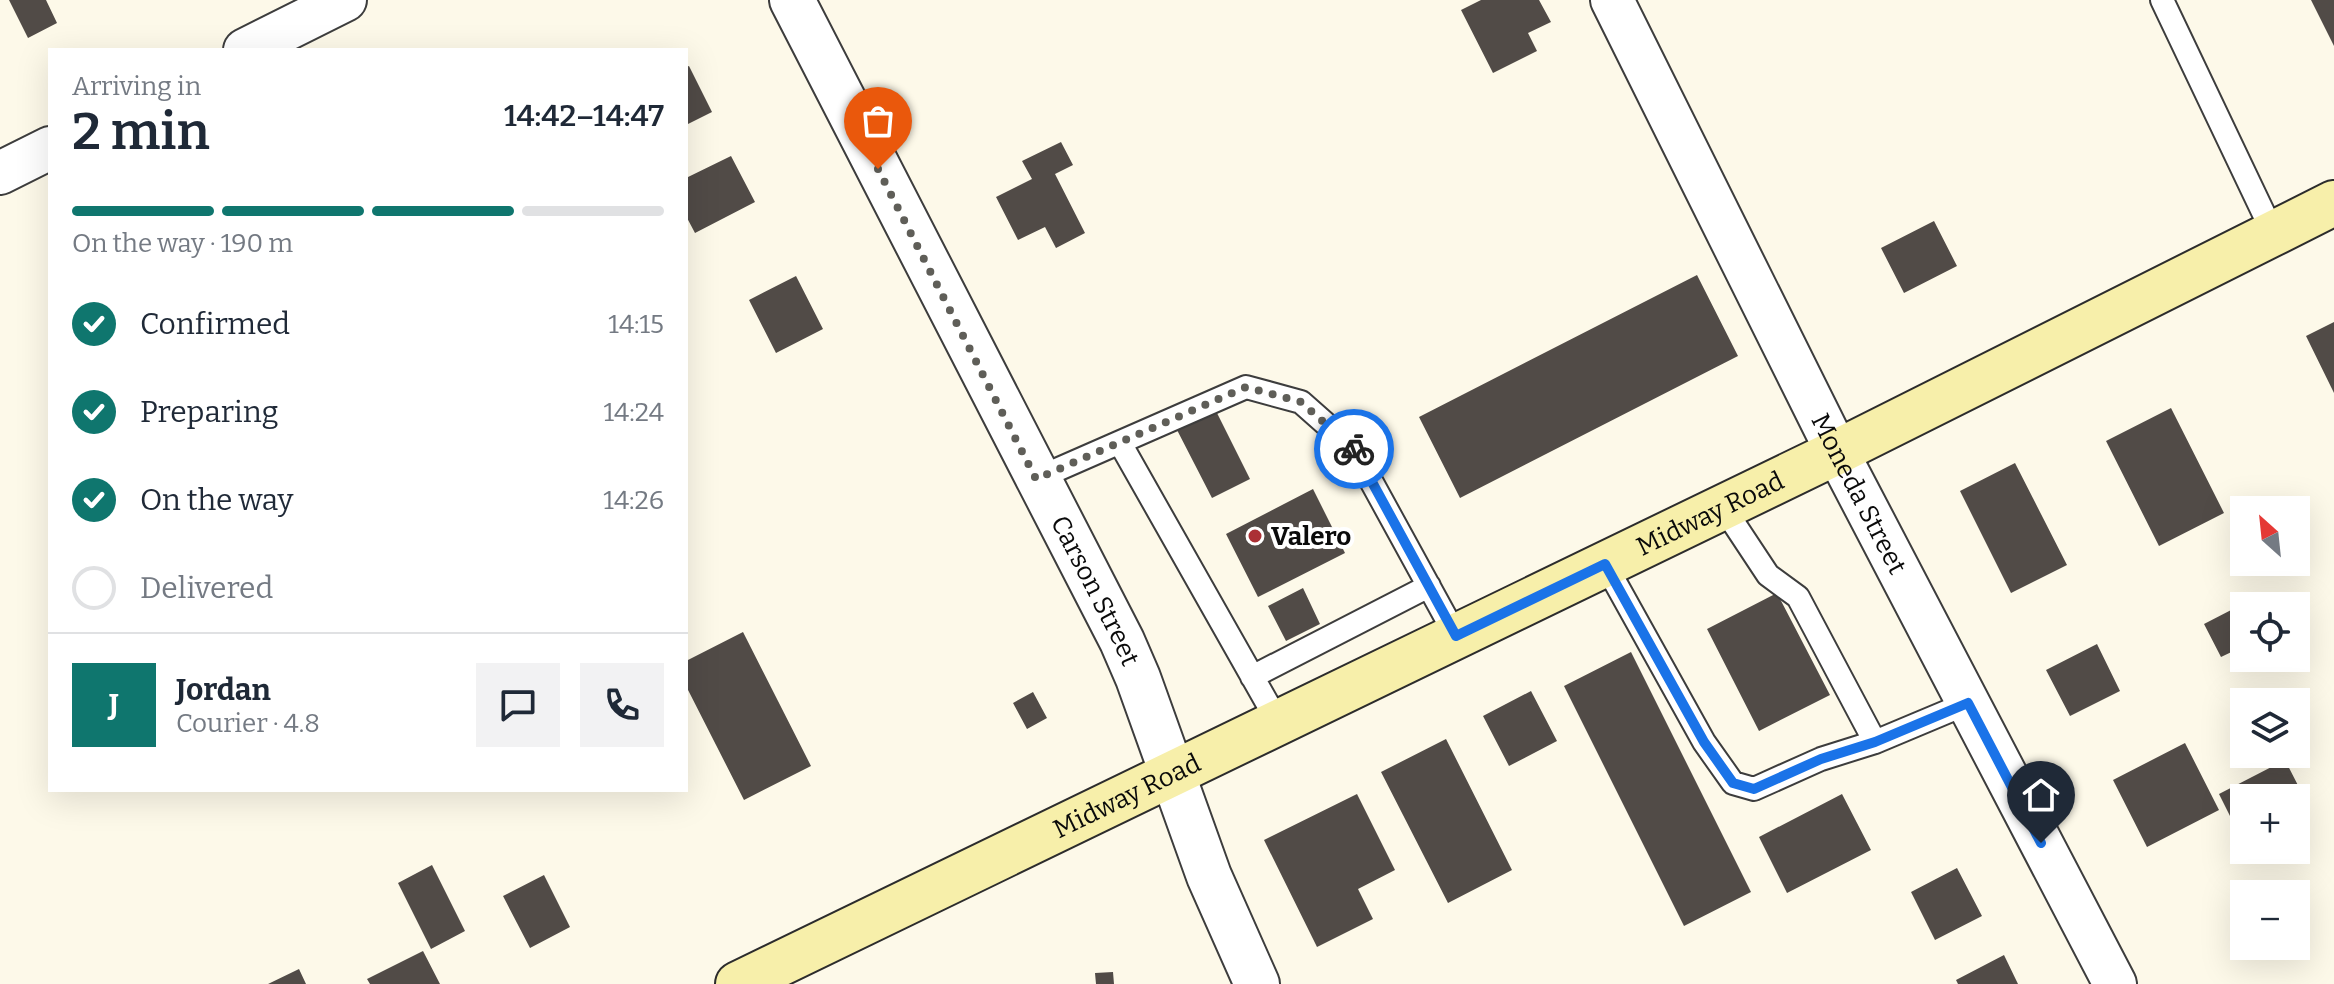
<!DOCTYPE html>
<meta charset="utf-8">
<style>
:root{--surface:#fff;--page:#f2f2f3;--text:#1f2937;--muted:#747a83;--line:#e0e1e3;--accent:#0f766e}
body{margin:0;font-family:Bitter,serif;background:var(--page);color:var(--text);height:100vh;display:flex;flex-direction:column;font-size:30px;white-space:nowrap}
*{box-sizing:border-box;margin:0}
p{font-size:26px;color:var(--muted)}
.icon{flex:none;width:44px;height:44px;fill:none;stroke:currentColor;stroke-width:2;stroke-linecap:round;stroke-linejoin:round}
.map{position:relative;flex:1;overflow:hidden}
.side{position:absolute;left:48px;top:48px;width:640px;height:744px;display:flex;flex-direction:column;background:var(--surface);border-radius:0px;box-shadow:0 8px 32px #0002}
.side>*{flex:none}
.needle{width:52px;rotate:333deg}
.tools{position:absolute;left:2230px;top:496px;display:grid;gap:16px}
.tools a{display:grid;place-items:center;width:80px;height:80px;border-radius:0px;background:var(--surface);box-shadow:0 8px 32px #0002;font-size:40px}
.pin{position:absolute;display:grid;place-items:center;width:68px;height:68px;color:#fff;margin:-82px -34px;border-radius:50% 50% 50% 0;rotate:-45deg;box-shadow:0 0 8px #0007}
.pin .icon{rotate:45deg}
.courier{position:absolute;display:grid;place-items:center;width:80px;height:80px;margin:-40px;border:6px solid #1a73e8;border-radius:50%;background:#fff;color:#222;box-shadow:0 2px 10px #0007}
.head em{font-style:normal;font-weight:600}
.head div{display:flex;flex-direction:column-reverse}
.head{display:flex;align-items:center;justify-content:space-between;height:136px;padding:0 24px}
h1{font-size:52px;font-weight:600;line-height:60px}
.bar{display:grid;grid-template-columns:repeat(4,1fr);gap:12px 8px;align-content:center;height:96px;padding:0 24px}
.bar i{height:10px;border-radius:6px;background:var(--line)}
.bar .selected{background:var(--accent)}
.bar p{grid-column:span 4}
.line{display:flex;align-items:center;gap:20px;padding:0 24px;border-top:2px solid var(--line)}
.line div{flex:1}
.round{display:grid;place-items:center;flex:none;width:84px;height:84px;border-radius:0px;background:var(--page)}
ol{padding:0 24px;list-style:none}
li{display:flex;align-items:center;gap:24px;height:88px}
li p{margin-inline-start:auto}
li .icon{padding:8px;border-radius:50%;background:var(--accent);color:#fff;stroke-width:4}
li:last-child{color:var(--muted)}
li i{width:44px;height:44px;border:4px solid var(--line);border-radius:50%}
.map>svg:first-child{display:block}
.building{fill:#514b47}
.lines{fill:none;stroke-linecap:round;stroke-linejoin:round}
.service-casing{stroke:#3d3d3d;stroke-width:26}
.minor-casing{stroke:#3d3d3d;stroke-width:46}
.tertiary-casing{stroke:#3d3d3d;stroke-width:48}
.secondary-casing{stroke:#2c2c2c;stroke-width:48}
.service{stroke:#fff;stroke-width:22}
.minor{stroke:#fff;stroke-width:42}
.tertiary{stroke:#fff;stroke-width:44}
.secondary{stroke:#f7efaa;stroke-width:44}
.done{stroke:#5f5e58;stroke-width:8;stroke-dasharray:0 14.4}
.route{stroke:#1a73e8;stroke-width:10}
.poi-dot{fill:#ab3035;stroke:#fff;stroke-width:3}
.labels{text-anchor:middle;dominant-baseline:central;stroke-width:8;stroke-linejoin:round;paint-order:stroke}
.street-label{font-size:26px;fill:#0a0a0a;stroke:#fff}
.poi-label{font-size:26px;font-weight:bold;fill:#0a0a0a;stroke:#fff;text-anchor:start}
</style>
<div class="map">
<svg width="2334" height="984" viewBox="0 0 2334 984">
<rect width="100%" height="100%" fill="#fdf9e9"/>
<path class="building" d="M9,0H46L57,23L28,38Z
M1481,0H1539L1551,22L1528,33L1537,51L1493,73L1461,10Z
M2311,0H2334V46Z
M689,66L712,112L686,125V67Z
M1061,142L1073,165L1055,174L1085,233L1056,248L1045,227L1018,240L996,197L1032,179L1022,161Z
M731,156L755,202L695,233L686,216V178Z
M1934,221L1957,266L1904,293L1881,248Z
M1697,275L1738,356L1460,498L1419,417Z
M796,276L823,329L776,353L749,300Z
M2334,322V393L2306,336Z
M2171,408L2224,513L2159,546L2106,441Z
M1215,409L1250,479L1212,498L1176,428Z
M2015,463L2067,565L2011,593L1960,491Z
M1313,489L1345,553L1258,597L1226,534Z
M1303,588L1320,624L1286,641L1268,606Z
M2266,592L2273,606H2244V646L2221,657L2204,624Z
M1777,593L1830,695L1759,731L1707,629Z
M743,632L811,766L744,800L686,686V661Z
M2097,644L2120,691L2070,716L2046,670Z
M1631,652L1751,892L1684,926L1564,686Z
M1531,691L1557,741L1509,766L1483,716Z
M1033,692L1047,718L1027,729L1013,703Z
M1446,739L1512,870L1448,903L1381,772Z
M2185,743L2219,810L2147,847L2113,780Z
M2285,760L2305,799L2296,803V798H2244V844L2219,794Z
M1357,794L1395,870L1358,889L1373,919L1317,947L1264,840Z
M1842,794L1871,850L1787,893L1759,837Z
M432,865L465,931L431,949L398,883Z
M1957,868L1982,916L1935,940L1911,892Z
M544,875L570,927L530,948L503,896Z
M423,951L440,984H370L367,979Z
M2004,955L2018,984H1958L1956,980Z
M299,969L306,984H268Z
M1113,972L1114,984H1096L1095,973Z"/>
<g class="lines">
<defs>
<path id="service" d="M2162,0L2273,233
M1120,443L1278,722
M1036,479L1246,387L1301,402L1353,448L1456,636
M1605,564L1704,742L1733,783L1754,789L1821,759L1875,742L1798,597L1768,575L1723,507
M1252,677L1429,586
M1875,742L1968,703"/>
<g id="minor">
<path id="s1" d="M1612,0L1837,452L2115,984"/>
<path d="M245,50L345,0"/>
<path d="M0,173L50,148"/>
</g>
<g id="tertiary">
<path id="s2" d="M792,0L1122,641L1138,678L1209,876L1257,984"/>
</g>
<g id="secondary">
<path id="s3" d="M738,984L1837,452L2334,203"/>
</g>
</defs>
<use href="#service" class="service-casing"/>
<use href="#minor" class="minor-casing"/>
<use href="#tertiary" class="tertiary-casing"/>
<use href="#secondary" class="secondary-casing"/>
<use href="#service" class="service"/>
<use href="#minor" class="minor"/>
<use href="#tertiary" class="tertiary"/>
<use href="#secondary" class="secondary"/>
</g>
<g class="lines">
<path class="done" d="M878,169L1036,479L1246,387L1301,402L1354,449"/>
<path class="route" d="M1354,449L1456,636L1605,564L1704,742L1733,783L1754,789L1821,759L1875,742L1968,703L2041,843"/>
</g>
<circle class="poi-dot" cx="1255" cy="536" r="8"/>
<g class="labels">
<g class="street-label">
<text stroke="none"><textPath href="#s1" startOffset="552">Moneda Street</textPath></text>
<text stroke="none"><textPath href="#s3" startOffset="1080">Midway Road</textPath></text>
<text stroke="none"><textPath href="#s2" startOffset="664">Carson Street</textPath></text>
<text stroke="none"><textPath href="#s3" startOffset="432">Midway Road</textPath></text>
</g>
<g class="poi-label">
<text x="1271" y="536">Valero</text>
</g>
</g>
</svg>
<div class="tools">
<a><svg class="needle" viewBox="-14 -14 28 28"><path d="M0-13l5 13h-10z" fill="#e53935"/><path d="M0 13l5-13h-10z" fill="#747a83"/></svg></a>
<a><svg class="icon" aria-label="locate" viewBox="0 0 24 24"><circle cx="12" cy="12" r="6"/><path d="M12 2v4M12 18v4M2 12h4M18 12h4"/></svg></a>
<a><svg class="icon" aria-label="layers" viewBox="0 0 24 24"><path d="M12 4l9 5-9 5-9-5zM3 14l9 5 9-5"/></svg></a>
<a>+</a>
<a>−</a>
</div>
<div class="pin" style="left:878px;top:169px;background:#ea580c"><svg class="icon" aria-label="bag" viewBox="0 0 24 24"><path d="M5 8h14l-1 12H6zM9 8a3 3 0 0 1 6 0"/></svg></div>
<div class="pin" style="left:2041px;top:843px;background:#1f2937"><svg class="icon" aria-label="home" viewBox="0 0 24 24"><path d="M3 11l9-7 9 7M6 9v11h12V9"/></svg></div>
<div class="courier" style="left:1354px;top:449px"><svg class="icon" aria-label="bike" viewBox="0 0 24 24"><circle cx="6" cy="16" r="4"/><circle cx="18" cy="16" r="4"/><path d="M6 16l4-8h5l3 8M10 8l3 8H6M13 5h3"/></svg></div>
<section class="side">
<div class="head"><div><h1>2 min</h1><p>Arriving in</p></div><em>14:42–14:47</em></div>
<div class="bar"><i class="selected"></i><i class="selected"></i><i class="selected"></i><i></i><p>On the way · 190 m</p></div>
<ol>
<li><svg class="icon" aria-label="check" viewBox="0 0 24 24"><path d="M5 12l5 5 9-10"/></svg>Confirmed<p>14:15</p></li>
<li><svg class="icon" aria-label="check" viewBox="0 0 24 24"><path d="M5 12l5 5 9-10"/></svg>Preparing<p>14:24</p></li>
<li><svg class="icon" aria-label="check" viewBox="0 0 24 24"><path d="M5 12l5 5 9-10"/></svg>On the way<p>14:26</p></li>
<li><i></i>Delivered</li>
</ol>
<div class="line" style="height:144px"><b class="round" style="background:var(--accent);color:#fff">J</b><div><b>Jordan</b><p>Courier · 4.8</p></div><a class="round"><svg class="icon" aria-label="chat" viewBox="0 0 24 24"><path d="M4 5h16v11H9l-5 4z"/></svg></a><a class="round"><svg class="icon" aria-label="phone" viewBox="0 0 24 24"><path d="M5 4h4l2 5-3 2q2 4 5 5l2-3 5 2v4C11 20 4 13 5 4z"/></svg></a></div>
</section>
</div>
